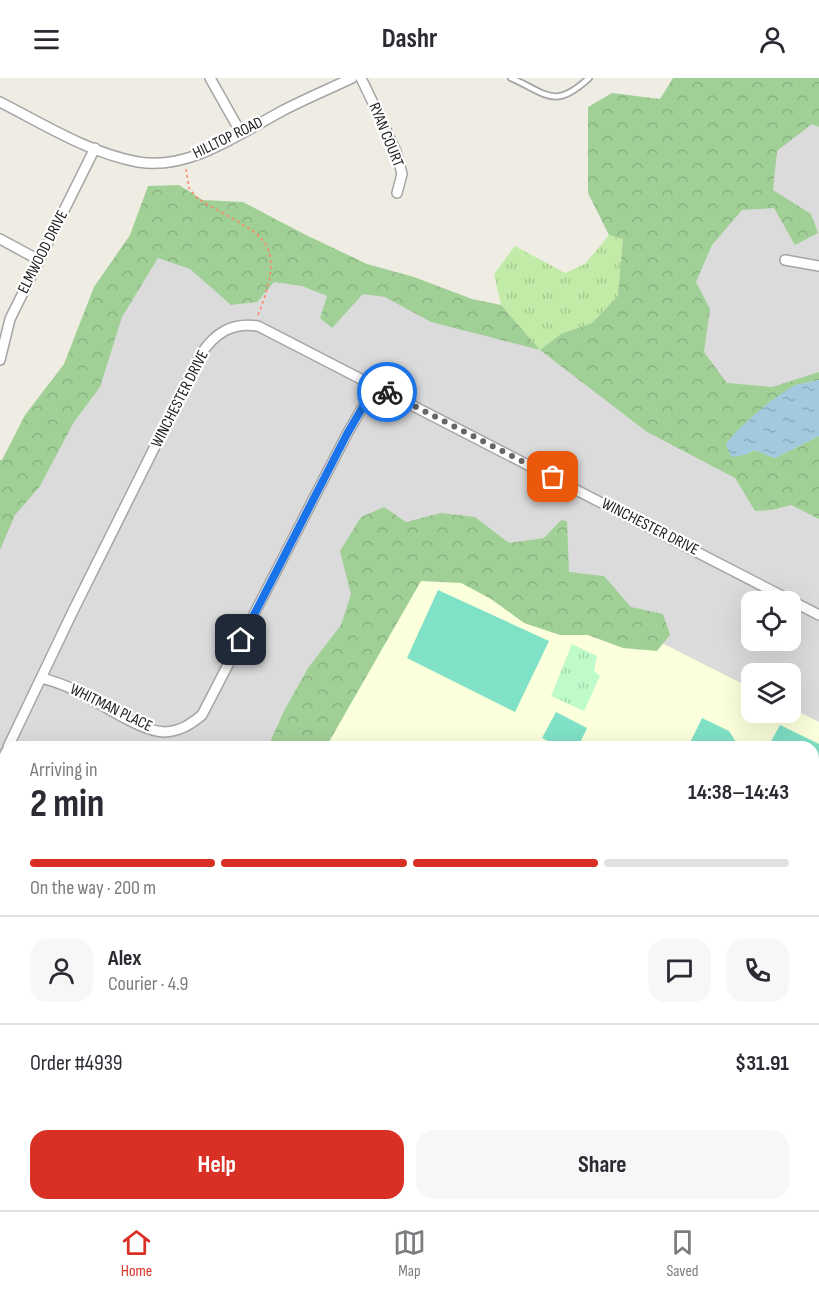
<!DOCTYPE html>
<meta charset="utf-8">
<style>
:root{--surface:#fff;--page:#f7f7f7;--text:#2b2b33;--muted:#7c7c81;--line:#e1e1e2;--accent:#d93025}
body{margin:0;font-family:"Sofia Sans Condensed",sans-serif;background:var(--page);color:var(--text);height:100vh;display:flex;flex-direction:column;font-size:22px;white-space:nowrap}
*{box-sizing:border-box;margin:0}
p{font-size:20px;color:var(--muted)}
.icon{flex:none;width:33px;height:33px;fill:none;stroke:currentColor;stroke-width:2;stroke-linecap:round;stroke-linejoin:round}
.map{position:relative;flex:1;overflow:hidden}
.drawer{position:absolute;left:0px;top:663px;width:819px;height:470px;display:flex;flex-direction:column;background:var(--surface);border-radius:18px 18px 0 0;box-shadow:0 6px 24px #0002}
.drawer>*{flex:none}
.tools{position:absolute;left:741px;top:513px;display:grid;gap:12px}
.tools a{display:grid;place-items:center;width:60px;height:60px;border-radius:12px;background:var(--surface);box-shadow:0 6px 24px #0002;font-size:30px}
.pin{position:absolute;display:grid;place-items:center;width:51px;height:51px;color:#fff;margin:-26px;border-radius:12px;box-shadow:0 3px 9px #0006}
.courier{position:absolute;display:grid;place-items:center;width:60px;height:60px;margin:-30px;border:4px solid #1a73e8;border-radius:50%;background:#fff;color:#222;box-shadow:0 2px 8px #0007}
.summary em{font-style:normal;font-weight:700}
.summary div{display:flex;flex-direction:column-reverse}
.summary{display:flex;align-items:center;justify-content:space-between;height:102px;padding:0 30px}
h1{font-size:39px;font-weight:700;line-height:45px}
.bar{display:grid;grid-template-columns:repeat(4,1fr);gap:9px 6px;align-content:center;height:72px;padding:0 30px}
.bar i{height:8px;border-radius:4px;background:var(--line)}
.bar .on{background:var(--accent)}
.bar p{grid-column:span 4}
.line{display:flex;align-items:center;gap:15px;padding:0 30px;border-top:2px solid var(--line)}
.line div{flex:1}
.round{display:grid;place-items:center;flex:none;width:63px;height:63px;border-radius:18px;background:var(--page)}
.primary-button{display:flex;gap:12px;margin-top:auto;padding:12px 30px}
.primary-button a{flex:1;height:69px;border-radius:18px;background:var(--accent);color:#fff;font-size:24px;font-weight:700;line-height:69px;text-align:center}
.primary-button a+a{background:var(--page);color:var(--text)}
header{display:flex;justify-content:space-between;align-items:center;height:78px;padding:0 30px;background:var(--surface);font-size:27px;font-weight:700}
.dock{display:flex;justify-content:space-around;align-items:center;height:84px;border-top:2px solid var(--line);background:var(--surface);font-size:16px;color:var(--muted)}
.dock a{display:grid;justify-items:center;gap:3px}
.dock .on{color:var(--accent)}
.map>svg:first-child{display:block}
.residential{fill:#dcdbdb;fill-rule:evenodd}
.education{fill:#fbffdc}
.grass{fill:url(#grass-tufts)}
.forest{fill:url(#forest-crowns)}
.park{fill:url(#park-tufts)}
.pitch{fill:#7fe1c6}
.water{fill:url(#water-ripples)}
.lines{fill:none;stroke-linecap:round;stroke-linejoin:round}
.lane-casing{stroke:#a5a5a5;stroke-width:8}
.street-casing{stroke:#a5a5a5;stroke-width:12}
.path{stroke:#fe8766;stroke-width:1.5;stroke-dasharray:3 3;stroke-linecap:butt}
.lane{stroke:#fff;stroke-width:4.5}
.street{stroke:#fff;stroke-width:9}
.done{stroke:#676663;stroke-width:6;stroke-dasharray:0 10.8}
.route{stroke:#1a73e8;stroke-width:8}
.labels{text-anchor:middle;dominant-baseline:central;stroke-width:4.5;stroke-linejoin:round;paint-order:stroke}
.street-label{font-size:16px;fill:#1e1e1e;stroke:#fff}
</style>
<header><svg class="icon" aria-label="menu" viewBox="0 0 24 24"><path d="M4 6h16M4 12h16M4 18h16"/></svg>Dashr<svg class="icon" aria-label="person" viewBox="0 0 24 24"><circle cx="12" cy="8" r="4"/><path d="M4 21q1-7 8-7t8 7"/></svg></header>
<div class="map">
<svg width="819" height="1132" viewBox="0 0 819 1132">
<defs>
<pattern id="grass-tufts" width="24" height="20" patternUnits="userSpaceOnUse" patternTransform="scale(1.5)"><rect width="24" height="20" fill="#c1eba7"/><path d="M3 7l-1-3M5 7V3M7 7l1-3M15 17l-1-3M17 17v-4M19 17l1-3" fill="none" stroke="#a5c98f"/></pattern>
<pattern id="forest-crowns" width="20" height="18" patternUnits="userSpaceOnUse" patternTransform="scale(1.5)"><rect width="20" height="18" fill="#a1d097"/><path d="M2 6a3 3 0 1 1 6 0M12 15a3 3 0 1 1 6 0" fill="none" stroke="#8ab282"/></pattern>
<pattern id="park-tufts" width="24" height="20" patternUnits="userSpaceOnUse" patternTransform="scale(1.5)"><rect width="24" height="20" fill="#bffbca"/><path d="M3 7l-1-3M5 7V3M7 7l1-3M15 17l-1-3M17 17v-4M19 17l1-3" fill="none" stroke="#a4d7ad"/></pattern>
<pattern id="water-ripples" width="26" height="14" patternUnits="userSpaceOnUse" patternTransform="scale(1.5)"><rect width="26" height="14" fill="#a2cade"/><path d="M2 4q2-2 4 0t4 0M15 11q2-2 4 0t4 0" fill="none" stroke="#8badbe"/></pattern>
</defs>
<rect width="100%" height="100%" fill="#efede3"/>
<path class="residential" d="M819,0V1132H0V457L172,126L513,252ZM752,524H790V562H752ZM752,596H790V634H752ZM6,669H813V1126H6Z"/>
<path class="education" d="M422,444L751,610L752,634H790L791,630L819,644V940L813,952V669H313Z"/>
<path class="grass" d="M609,157L623,161L618,218L592,245L561,256L540,272L501,227L494,196L515,168L565,195L585,186Z"/>
<path class="forest" d="M673,0H819V49L812,46L777,73L773,112L811,136L818,155L795,167L774,130L742,132L712,167L696,204L710,231L704,274L727,305L772,309L819,294V302L796,307L765,329L745,377L754,372L775,380L819,358V441L791,427L772,432L755,433L735,400L647,354L540,272L431,244L385,219L363,216L332,250L320,240L327,218L302,208L274,204L257,224L231,227L190,191L158,180L122,239L100,309L74,344L40,408L15,437L0,472V382H2L25,337L64,286L94,209L130,157L148,108L179,107L203,122L243,124L304,156L367,186L414,199L472,221L501,227L540,272L561,256L592,245L618,218L623,161L609,157L588,115V29L612,15L660,21Z
M384,429L406,444L441,435L475,439L509,465L544,460L561,442L567,443L569,494L604,498L631,529L663,536L670,557L657,573L623,570L588,557H560L524,545L491,521L461,505L421,503L326,669H257L269,666L284,633L308,590L341,547L351,516L340,473L361,439Z
M819,972V1066L813,1051V980Z
M328,1127L454,1126L458,1130H477L479,1126L532,1127L530,1132H328Z"/>
<path class="park" d="M572,566L597,578L594,593L600,598L584,633L551,618Z"/>
<path class="pitch" d="M438,512L549,563L515,634L407,580Z
M556,634L587,650L578,669H559L542,660Z
M702,640L729,653L739,669H688Z
M780,647L819,666V706L813,714V669H768Z"/>
<path class="water" d="M819,302V358L775,380L754,372L745,377L731,379L726,366C737,350 778,315 796,307C802,305 812,304 819,302Z"/>
<g class="lines">
<defs>
<path id="lane" d="M511,0C548,16 554,32 589,0
M813,805L819,808"/>
<path id="street" d="M210,0L241,55
M361,0L396,73L402,96L397,115
M0,24C43,46 89,75 138,84C189,93 239,56 282,33C305,21 329,11 352,0
M0,161L39,182
M785,182L819,188
M0,282L10,241L95,70
M42,600C52,603 63,606 72,611C97,622 140,654 165,654C181,653 191,646 202,637L347,356L375,308
M8,669L73,533L201,276C215,255 232,244 258,248L819,537
M0,686L6,674
M813,952L819,940
M0,1093L6,1096
M65,1126L73,1132
M257,1132L260,1126
M720,1132L723,1126"/>
</defs>
<use href="#lane" class="lane-casing"/>
<use href="#street" class="street-casing"/>
<path class="path" d="M186,91L189,110L197,120C257,158 291,155 258,237"/>
<use href="#lane" class="lane"/>
<use href="#street" class="street"/>
</g>
<g class="lines">
<path class="done" d="M387,314L553,399"/>
<path class="route" d="M241,562L347,356L375,308L387,314"/>
</g>
<g class="labels">
<g class="street-label">
<text transform="translate(386 57) rotate(68)">RYAN COURT</text>
<text transform="translate(228 60) rotate(-26)">HILLTOP ROAD</text>
<text transform="translate(43 174) rotate(-63)">ELMWOOD DRIVE</text>
<text transform="translate(180 321) rotate(-63)">WINCHESTER DRIVE</text>
<text transform="translate(650 449) rotate(27)">WINCHESTER DRIVE</text>
<text transform="translate(111 630) rotate(26)">WHITMAN PLACE</text>
</g>
</g>
</svg>
<div class="tools">
<a><svg class="icon" aria-label="locate" viewBox="0 0 24 24"><circle cx="12" cy="12" r="6"/><path d="M12 2v4M12 18v4M2 12h4M18 12h4"/></svg></a>
<a><svg class="icon" aria-label="layers" viewBox="0 0 24 24"><path d="M12 4l9 5-9 5-9-5zM3 14l9 5 9-5"/></svg></a>
</div>
<div class="pin" style="left:553px;top:399px;background:#ea580c"><svg class="icon" aria-label="bag" viewBox="0 0 24 24"><path d="M5 8h14l-1 12H6zM9 8a3 3 0 0 1 6 0"/></svg></div>
<div class="pin" style="left:241px;top:562px;background:#1f2937"><svg class="icon" aria-label="home" viewBox="0 0 24 24"><path d="M3 11l9-7 9 7M6 9v11h12V9"/></svg></div>
<div class="courier" style="left:387px;top:314px"><svg class="icon" aria-label="bike" viewBox="0 0 24 24"><circle cx="6" cy="16" r="4"/><circle cx="18" cy="16" r="4"/><path d="M6 16l4-8h5l3 8M10 8l3 8H6M13 5h3"/></svg></div>
<section class="drawer">
<div class="summary"><div><h1>2 min</h1><p>Arriving in</p></div><em>14:38–14:43</em></div>
<div class="bar"><i class="on"></i><i class="on"></i><i class="on"></i><i></i><p>On the way · 200 m</p></div>
<div class="line" style="height:108px"><a class="round"><svg class="icon" aria-label="person" viewBox="0 0 24 24"><circle cx="12" cy="8" r="4"/><path d="M4 21q1-7 8-7t8 7"/></svg></a><div><b>Alex</b><p>Courier · 4.9</p></div><a class="round"><svg class="icon" aria-label="chat" viewBox="0 0 24 24"><path d="M4 5h16v11H9l-5 4z"/></svg></a><a class="round"><svg class="icon" aria-label="phone" viewBox="0 0 24 24"><path d="M5 4h4l2 5-3 2q2 4 5 5l2-3 5 2v4C11 20 4 13 5 4z"/></svg></a></div>
<div class="line" style="height:78px"><div>Order #4939</div><b>$31.91</b></div>
<div class="primary-button"><a>Help</a><a>Share</a></div>
</section>
</div>
<nav class="dock">
<a class="on"><svg class="icon" aria-label="home" viewBox="0 0 24 24"><path d="M3 11l9-7 9 7M6 9v11h12V9"/></svg>Home</a>
<a><svg class="icon" aria-label="map" viewBox="0 0 24 24"><path d="M3 6l6-2 6 2 6-2v14l-6 2-6-2-6 2zM9 4v14M15 6v14"/></svg>Map</a>
<a><svg class="icon" aria-label="saved" viewBox="0 0 24 24"><path d="M7 4h10v16l-5-4-5 4z"/></svg>Saved</a>
</nav>
